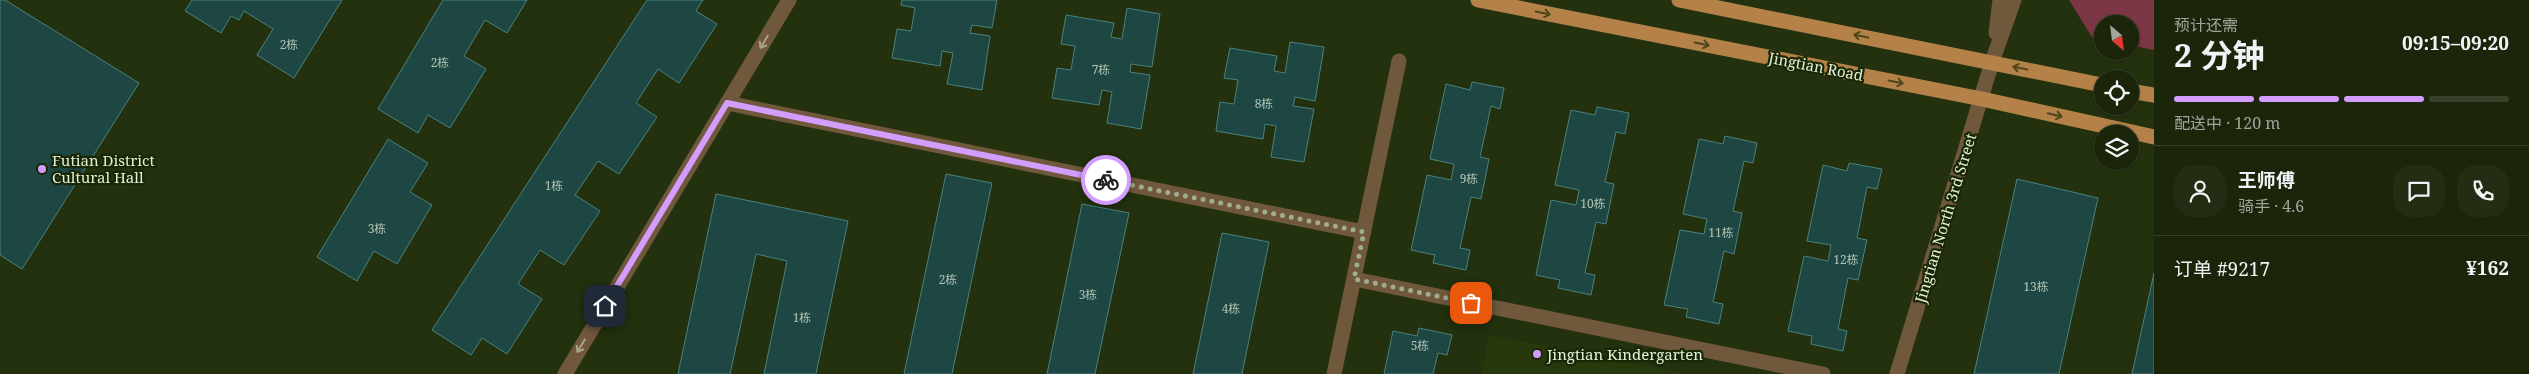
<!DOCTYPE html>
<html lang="zh">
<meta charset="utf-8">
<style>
:root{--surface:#1a250a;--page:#232d13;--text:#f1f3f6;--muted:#9fa59c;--line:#38422b;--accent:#d29dfd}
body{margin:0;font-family:"Noto Serif","Noto Sans SC",serif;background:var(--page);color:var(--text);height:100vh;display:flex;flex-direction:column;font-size:19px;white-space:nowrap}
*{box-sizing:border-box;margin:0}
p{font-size:16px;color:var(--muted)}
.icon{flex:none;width:28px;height:28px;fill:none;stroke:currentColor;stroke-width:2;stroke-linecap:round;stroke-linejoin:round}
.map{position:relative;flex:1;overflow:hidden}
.panel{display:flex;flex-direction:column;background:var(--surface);width:375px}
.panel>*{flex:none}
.needle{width:32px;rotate:152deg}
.controls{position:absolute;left:2094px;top:15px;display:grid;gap:10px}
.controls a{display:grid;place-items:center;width:45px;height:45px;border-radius:50%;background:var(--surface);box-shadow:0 1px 4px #0004,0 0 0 1px var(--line);font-size:25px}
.pin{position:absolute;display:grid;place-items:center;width:42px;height:42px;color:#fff;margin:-21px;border-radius:10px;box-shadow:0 2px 8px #0006}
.courier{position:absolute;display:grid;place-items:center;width:50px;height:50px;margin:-25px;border:4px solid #d29dfd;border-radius:50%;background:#fff;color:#222;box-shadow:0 1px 6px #0007}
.summary em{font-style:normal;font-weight:700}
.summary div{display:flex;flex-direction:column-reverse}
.summary{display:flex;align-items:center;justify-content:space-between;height:85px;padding:0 20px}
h1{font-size:32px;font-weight:700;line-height:38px}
.bar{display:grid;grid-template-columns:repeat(4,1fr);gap:8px 5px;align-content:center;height:60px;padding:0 20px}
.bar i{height:6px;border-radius:4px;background:var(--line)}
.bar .active{background:var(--accent)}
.bar p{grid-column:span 4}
.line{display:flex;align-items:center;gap:12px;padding:0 20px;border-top:1px solid var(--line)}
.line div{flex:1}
.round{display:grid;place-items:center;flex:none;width:52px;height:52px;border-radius:20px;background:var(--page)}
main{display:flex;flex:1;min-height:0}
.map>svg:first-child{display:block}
.built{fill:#26380c}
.green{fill:#7d3645}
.building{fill:#1e4643;stroke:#4a827e}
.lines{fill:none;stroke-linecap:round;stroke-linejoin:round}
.minor{stroke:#70583d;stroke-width:15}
.major{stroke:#b48248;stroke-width:15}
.oneway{stroke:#4f471c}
.oneway2{stroke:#aaa38b}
.done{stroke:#a0ac92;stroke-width:5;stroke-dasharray:0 9}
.route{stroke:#d29dfd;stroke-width:6}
.poi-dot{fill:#d29dfd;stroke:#192704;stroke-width:2}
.labels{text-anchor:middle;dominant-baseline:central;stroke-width:4.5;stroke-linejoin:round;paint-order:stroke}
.number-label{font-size:12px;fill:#b2c4b4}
.street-label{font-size:15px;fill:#e3eed9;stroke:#192704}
.poi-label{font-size:15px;fill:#e3eed9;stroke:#192704;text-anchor:start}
</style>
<main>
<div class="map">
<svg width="2154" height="374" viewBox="0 0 2154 374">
<rect width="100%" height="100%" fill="#23310e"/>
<path class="built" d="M1489,335L1688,374H1689H1481Z"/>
<path class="green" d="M2069,0H2154V50L2130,45V24H2102V39L2092,37Z"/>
<path class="building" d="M0,0H5L139,83L22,269L0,255Z
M192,0H342L294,78L257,55L273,29L244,11L239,20L231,16L221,33L185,11Z
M443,0H527L507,33L485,20L464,56L486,69L450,128L428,115L418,133L378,109Z
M647,0H703L696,11L717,24L679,83L658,69L636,103L657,117L619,174L598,161L575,195L600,211L564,265L540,250L518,284L542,299L507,354L482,338L471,355L432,330Z
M902,0H997L992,28L972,25L970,33L990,36L982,90L947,84L953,53L942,51L940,66L892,58L897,29L911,31L915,8L901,5Z
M1127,8L1160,14L1152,67L1131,64L1130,72L1150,75L1141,129L1107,123L1112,92L1102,90L1099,105L1052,98L1057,68L1071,70L1075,46L1061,44L1066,15L1114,23L1111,37L1122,39Z
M1290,42L1324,47L1315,101L1295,97L1293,106L1314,109L1304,162L1271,157L1276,126L1265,124L1263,139L1216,131L1220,102L1234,104L1238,80L1224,78L1230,48L1277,56L1274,71L1285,73Z
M1472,82L1504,88L1500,109L1491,106L1480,157L1489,159L1481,199L1471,197L1460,248L1470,250L1466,270L1433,263L1435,255L1411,250L1427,175L1451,180L1454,164L1430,159L1446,84L1470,90Z
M1597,107L1629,113L1625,134L1616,132L1605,182L1614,184L1606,224L1596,222L1585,273L1595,275L1591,295L1558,288L1560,280L1536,275L1551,200L1576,205L1579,190L1555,185L1571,110L1595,115Z
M1725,136L1757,143L1753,163L1744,161L1733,211L1742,213L1734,254L1724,251L1713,302L1723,304L1719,324L1686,317L1688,309L1664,305L1680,230L1704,234L1707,219L1683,214L1699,139L1723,144Z
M388,139L428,163L410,192L432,205L397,264L374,251L357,281L317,257Z
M1849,163L1882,169L1877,189L1867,187L1857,238L1867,240L1858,280L1848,278L1838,329L1847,331L1843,351L1811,344L1812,336L1788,331L1804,256L1828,261L1831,245L1807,241L1823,165L1847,171Z
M946,174L992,183L952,374H904Z
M2017,179L2098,198L2059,374H1974Z
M716,194L848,221L816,374H764L787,261L756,254L730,374H678Z
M1082,204L1129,213L1095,374H1047Z
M1222,233L1269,242L1242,374H1193Z
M2154,273V374H2132Z
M1419,328L1452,335L1447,355L1438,353L1433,374H1384L1393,331L1417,336Z"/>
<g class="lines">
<path class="minor" d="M1996,33L2000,0
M727,103L1364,232
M1354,279L1823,374
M565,374L789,0
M1334,374L1399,61
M1897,374L1992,62L2014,0"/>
<path class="major" d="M1478,0L1982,99L2154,137
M1679,0L2102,85
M2130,91L2154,95"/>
</g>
<defs><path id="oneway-shaft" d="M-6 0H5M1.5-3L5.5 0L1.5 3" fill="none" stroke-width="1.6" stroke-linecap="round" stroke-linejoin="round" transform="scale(1.25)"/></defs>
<g class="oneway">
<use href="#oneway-shaft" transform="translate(1543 13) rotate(11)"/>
<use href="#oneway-shaft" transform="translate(1861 36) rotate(-169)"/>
<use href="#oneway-shaft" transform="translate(1702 44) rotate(11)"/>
<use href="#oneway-shaft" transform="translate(2020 68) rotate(-168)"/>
<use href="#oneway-shaft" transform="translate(1896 82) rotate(11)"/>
<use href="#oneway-shaft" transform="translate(2055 115) rotate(13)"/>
</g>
<g class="oneway2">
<use href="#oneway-shaft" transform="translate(764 42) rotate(121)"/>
<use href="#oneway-shaft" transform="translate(581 346) rotate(121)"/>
</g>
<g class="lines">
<path class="done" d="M1106,180L1364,232L1354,279L1471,303"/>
<path class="route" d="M605,306L727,103L1106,180"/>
</g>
<g class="poi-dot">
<circle cx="42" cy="169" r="5"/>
<circle cx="1537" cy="354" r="5"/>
</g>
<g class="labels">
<g class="number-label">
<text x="289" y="44">2栋</text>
<text x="440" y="62">2栋</text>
<text x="1101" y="69">7栋</text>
<text x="1264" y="103">8栋</text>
<text x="1469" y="178">9栋</text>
<text x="554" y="185">1栋</text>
<text x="1593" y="203">10栋</text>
<text x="377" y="228">3栋</text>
<text x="1721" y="232">11栋</text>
<text x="1846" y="259">12栋</text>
<text x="948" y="279">2栋</text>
<text x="2036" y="286">13栋</text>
<text x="1088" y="294">3栋</text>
<text x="1231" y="308">4栋</text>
<text x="802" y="317">1栋</text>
<text x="1420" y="345">5栋</text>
</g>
<g class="street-label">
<text transform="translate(1816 66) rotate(11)">Jingtian Road</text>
<text transform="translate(1945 218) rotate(-73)">Jingtian North 3rd Street</text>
</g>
<g class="poi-label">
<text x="52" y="160">Futian District<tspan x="52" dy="17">Cultural Hall</tspan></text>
<text x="1547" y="354">Jingtian Kindergarten</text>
</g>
</g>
</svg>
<div class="controls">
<a><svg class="needle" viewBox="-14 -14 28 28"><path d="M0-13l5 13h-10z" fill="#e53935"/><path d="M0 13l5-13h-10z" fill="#9fa59c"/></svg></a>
<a><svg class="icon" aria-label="locate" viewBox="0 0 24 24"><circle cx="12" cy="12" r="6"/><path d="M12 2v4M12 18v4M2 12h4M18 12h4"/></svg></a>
<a><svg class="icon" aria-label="layers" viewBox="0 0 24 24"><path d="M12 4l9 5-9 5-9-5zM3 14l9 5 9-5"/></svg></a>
</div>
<div class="pin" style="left:1471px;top:303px;background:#ea580c"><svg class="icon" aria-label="bag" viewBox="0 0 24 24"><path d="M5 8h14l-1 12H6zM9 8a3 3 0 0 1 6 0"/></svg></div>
<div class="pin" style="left:605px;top:306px;background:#1f2937"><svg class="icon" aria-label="home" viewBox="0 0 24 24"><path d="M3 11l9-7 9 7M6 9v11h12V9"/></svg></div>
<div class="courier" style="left:1106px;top:180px"><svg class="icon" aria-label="bike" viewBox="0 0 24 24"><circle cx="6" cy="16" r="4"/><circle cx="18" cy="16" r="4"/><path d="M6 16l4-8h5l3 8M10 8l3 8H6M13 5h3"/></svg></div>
</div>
<section class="panel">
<div class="summary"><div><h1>2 分钟</h1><p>预计还需</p></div><em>09:15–09:20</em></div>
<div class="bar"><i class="active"></i><i class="active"></i><i class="active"></i><i></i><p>配送中 · 120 m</p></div>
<div class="line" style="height:90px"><a class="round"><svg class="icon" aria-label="person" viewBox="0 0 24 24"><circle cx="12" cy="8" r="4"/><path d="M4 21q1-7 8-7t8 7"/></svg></a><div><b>王师傅</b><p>骑手 · 4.6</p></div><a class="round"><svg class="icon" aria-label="chat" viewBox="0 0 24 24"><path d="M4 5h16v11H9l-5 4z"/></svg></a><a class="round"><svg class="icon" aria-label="phone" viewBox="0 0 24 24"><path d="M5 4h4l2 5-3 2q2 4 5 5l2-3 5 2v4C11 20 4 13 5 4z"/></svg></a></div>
<div class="line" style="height:65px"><div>订单 #9217</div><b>¥162</b></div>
</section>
</main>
